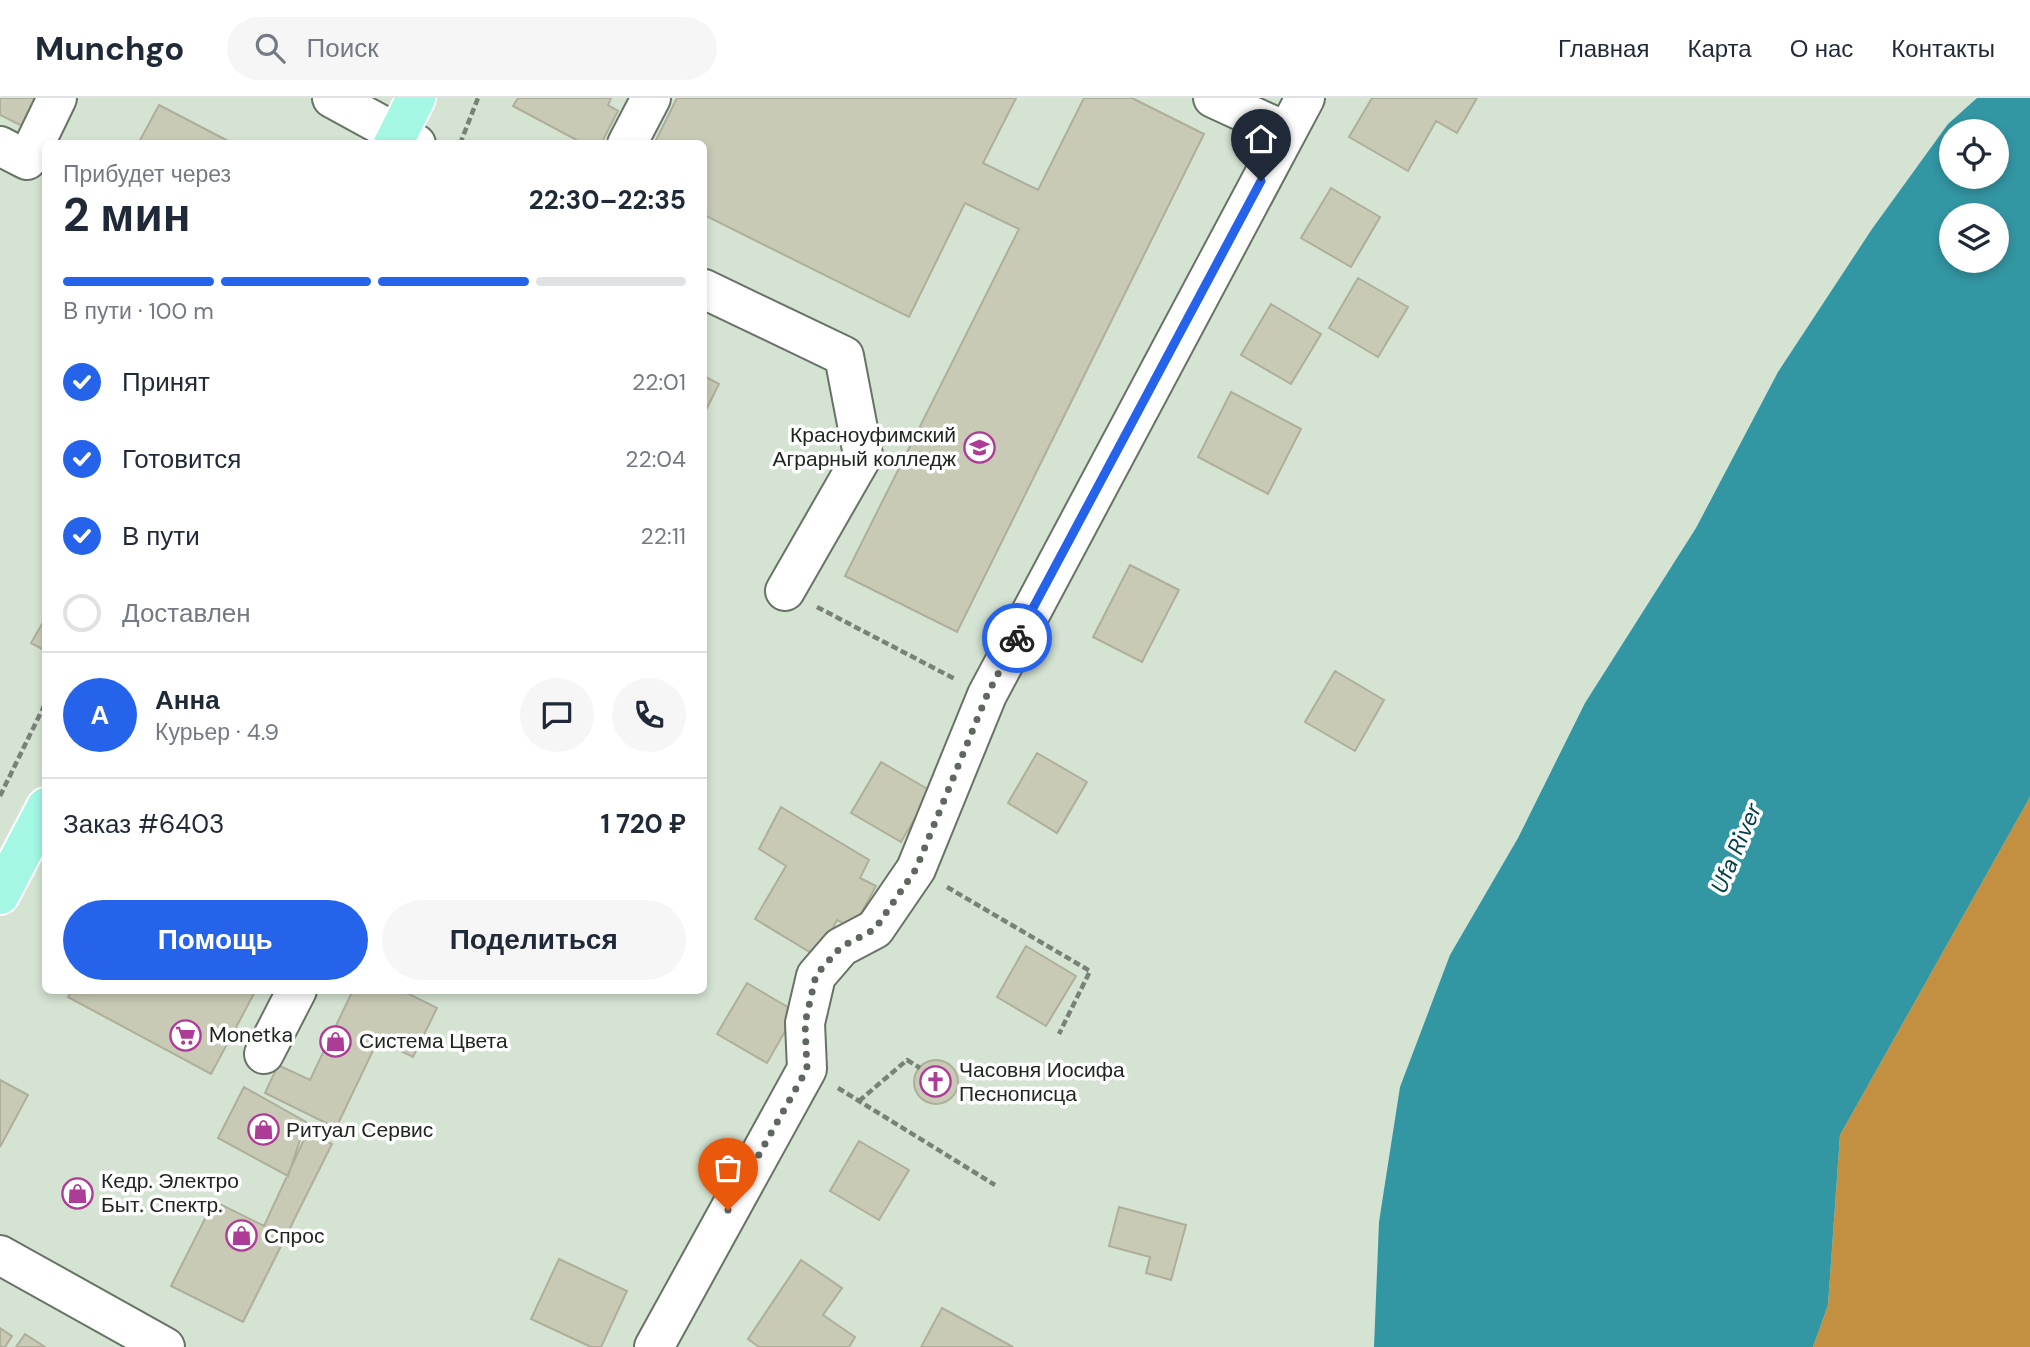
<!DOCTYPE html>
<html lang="ru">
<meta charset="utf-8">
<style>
:root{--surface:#fff;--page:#f6f6f7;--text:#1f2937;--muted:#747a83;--line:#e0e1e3;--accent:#2563eb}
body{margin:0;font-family:"DM Sans",sans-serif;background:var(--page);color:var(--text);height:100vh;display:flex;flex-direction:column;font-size:26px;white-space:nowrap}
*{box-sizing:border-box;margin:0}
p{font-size:23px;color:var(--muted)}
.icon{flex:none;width:38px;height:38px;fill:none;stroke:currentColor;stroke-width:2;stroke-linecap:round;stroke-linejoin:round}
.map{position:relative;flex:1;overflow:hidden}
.details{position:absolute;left:42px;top:42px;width:665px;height:854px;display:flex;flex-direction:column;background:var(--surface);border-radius:10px;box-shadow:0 4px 10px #0003}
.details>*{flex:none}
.fabs{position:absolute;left:1939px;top:21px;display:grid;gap:14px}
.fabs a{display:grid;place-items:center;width:70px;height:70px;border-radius:50%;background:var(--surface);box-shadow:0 4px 10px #0003;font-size:35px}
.pin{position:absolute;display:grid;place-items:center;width:60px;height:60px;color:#fff;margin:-72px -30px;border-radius:50% 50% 50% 0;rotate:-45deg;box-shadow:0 0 7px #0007}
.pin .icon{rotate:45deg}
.courier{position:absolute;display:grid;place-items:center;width:70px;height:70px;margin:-35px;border:5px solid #2563eb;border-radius:50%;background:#fff;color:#222;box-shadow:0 2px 9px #0007}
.overview em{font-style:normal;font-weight:700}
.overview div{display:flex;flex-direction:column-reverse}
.overview{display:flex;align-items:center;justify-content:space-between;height:119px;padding:0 21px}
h1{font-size:46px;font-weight:700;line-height:52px}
.bar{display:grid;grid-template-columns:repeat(4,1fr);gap:10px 7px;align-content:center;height:84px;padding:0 21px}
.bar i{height:9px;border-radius:5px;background:var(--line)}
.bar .selected{background:var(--accent)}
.bar p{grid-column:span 4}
.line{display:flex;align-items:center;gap:18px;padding:0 21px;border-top:2px solid var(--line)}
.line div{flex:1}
.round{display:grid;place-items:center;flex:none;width:74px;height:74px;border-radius:37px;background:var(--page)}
ol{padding:0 21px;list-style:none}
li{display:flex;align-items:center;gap:21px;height:77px}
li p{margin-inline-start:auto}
li .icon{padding:7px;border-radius:50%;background:var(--accent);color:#fff;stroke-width:4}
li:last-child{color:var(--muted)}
li i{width:38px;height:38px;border:4px solid var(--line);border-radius:50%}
.button{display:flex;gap:14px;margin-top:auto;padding:14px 21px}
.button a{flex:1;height:80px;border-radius:42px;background:var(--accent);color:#fff;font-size:28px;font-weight:700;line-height:80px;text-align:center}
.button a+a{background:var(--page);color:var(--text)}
header{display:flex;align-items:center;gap:42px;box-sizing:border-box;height:98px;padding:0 35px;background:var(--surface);border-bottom:2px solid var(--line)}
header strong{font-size:33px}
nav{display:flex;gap:38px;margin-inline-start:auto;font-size:24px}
.search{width:490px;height:63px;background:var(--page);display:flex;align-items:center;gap:18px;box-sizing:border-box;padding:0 24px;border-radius:38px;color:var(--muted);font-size:26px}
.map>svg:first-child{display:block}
.forest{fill:#c39041}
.water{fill:#3396a3;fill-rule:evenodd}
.building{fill:#c9cab5;stroke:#aeaf9b;stroke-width:2}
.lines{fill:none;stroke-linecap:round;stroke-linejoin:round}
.minor-casing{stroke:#667365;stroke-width:42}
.major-casing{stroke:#fff;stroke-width:42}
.path{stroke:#788277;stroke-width:4.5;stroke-dasharray:7 3.5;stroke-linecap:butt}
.minor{stroke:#fff;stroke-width:38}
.major{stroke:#a3f7e3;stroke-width:38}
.done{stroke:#5f685e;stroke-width:7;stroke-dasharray:0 12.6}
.route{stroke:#2563eb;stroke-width:9}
.labels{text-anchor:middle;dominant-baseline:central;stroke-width:7;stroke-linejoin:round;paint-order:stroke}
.poi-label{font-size:21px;fill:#202620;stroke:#fff;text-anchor:start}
.water-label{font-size:23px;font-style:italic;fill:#05424a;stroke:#fff}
</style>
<header>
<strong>Munchgo</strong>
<div class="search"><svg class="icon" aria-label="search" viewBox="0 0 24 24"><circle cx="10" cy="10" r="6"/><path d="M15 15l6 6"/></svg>Поиск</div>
<nav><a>Главная</a><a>Карта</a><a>О нас</a><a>Контакты</a></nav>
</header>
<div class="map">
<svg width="2030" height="1249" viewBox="0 0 2030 1249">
<rect width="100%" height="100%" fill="#d4e3d2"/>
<path class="forest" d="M2030,699V1249H1813L1828,1207L1840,1037Z"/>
<path class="water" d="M1977,0H2030V699L1840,1037L1828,1207L1813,1249H1374L1379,1124L1400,989L1450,857L1518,740L1585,605L1696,430L1778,274L1872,131L1948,26ZM1951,33H1997V79H1951ZM1951,117H1997V163H1951Z"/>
<path class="building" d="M0,0H41L26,30L0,17Z
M518,0H611L608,7L618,13L601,46H584L513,8Z
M677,0H1016L983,65L1038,92L1084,0H1132L1204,36L957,534L845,478L1019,131L965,105L909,219L704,117V46H654Z
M1372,0H1477L1457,35L1436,23L1408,73L1349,39Z
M159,7L234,46H138Z
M1331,90L1380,119L1351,169L1301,140Z
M1358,180L1408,209L1378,259L1329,230Z
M1271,206L1321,236L1291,286L1241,257Z
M704,278L719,286L704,316Z
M1231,294L1301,331L1268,396L1198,359Z
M1130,467L1179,492L1142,564L1093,539Z
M46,519V553L31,545Z
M1335,573L1384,602L1355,653L1305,624Z
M1037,655L1087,684L1057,735L1008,705Z
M881,664L931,693L901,744L851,715Z
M781,709L869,762L860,780L876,788L853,830L837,822L818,859L755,821L786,768L759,751Z
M1026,848L1076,878L1046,928L997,899Z
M747,885L796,914L767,965L717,936Z
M72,892H256L211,976L68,899Z
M353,892H401L437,910L413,959L378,942L336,1030L265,995L278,967L310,982Z
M914 984a22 22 0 1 1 44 0a22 22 0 1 1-44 0Z
M0,982L28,997L0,1049Z
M244,989L306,1024L288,1078L218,1040Z
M308,1033L332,1046L243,1224L171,1188L214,1103L264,1128Z
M859,1043L909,1072L879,1122L830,1093Z
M1119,1109L1186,1127L1171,1182L1146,1175L1150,1159L1109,1148Z
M559,1161L627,1193L601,1249H591L531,1221Z
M801,1162L842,1190L823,1217L855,1239L849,1249H759L748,1241Z
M942,1210L1013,1249H921Z
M0,1230L12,1238L5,1249H0Z
M25,1236L45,1249H16Z"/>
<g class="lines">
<defs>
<path id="minor" d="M332,0L416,46
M1213,0L1287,34
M627,46L651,0
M0,48L27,62L57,0
M704,191L844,258L863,357L785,493
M264,956L297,892
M0,1157L165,1249
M654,1249L807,971L805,925L816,878L841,849L875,831L916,771L987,597L1305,0"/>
<path id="major" d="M393,46L416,0
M0,797L46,709"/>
</defs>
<use href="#minor" class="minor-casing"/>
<use href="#major" class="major-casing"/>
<path class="path" d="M460,46L478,0
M817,509L955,581
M0,698L46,604
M947,789L1090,873L1059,936
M838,990L995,1087
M859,1003L907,962L920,970"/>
<use href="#minor" class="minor"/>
<use href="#major" class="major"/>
</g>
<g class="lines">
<path class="done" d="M728,1112L807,971L805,925L816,877L841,849L875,831L916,771L987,597L1017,540"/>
<path class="route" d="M1017,540L1261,83"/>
</g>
<defs>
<symbol id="university-ring" viewBox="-11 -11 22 22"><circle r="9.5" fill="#fff" stroke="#ad3c97" stroke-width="1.5"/><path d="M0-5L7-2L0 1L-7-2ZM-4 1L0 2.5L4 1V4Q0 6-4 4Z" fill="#ad3c97"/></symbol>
<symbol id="supermarket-ring" viewBox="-11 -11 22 22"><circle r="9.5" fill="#fff" stroke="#ad3c97" stroke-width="1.5"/><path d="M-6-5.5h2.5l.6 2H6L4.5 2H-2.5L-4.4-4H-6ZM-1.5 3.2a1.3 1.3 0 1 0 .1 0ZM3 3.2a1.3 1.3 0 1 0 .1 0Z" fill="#ad3c97"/></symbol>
<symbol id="shop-ring" viewBox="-11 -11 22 22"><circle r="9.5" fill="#fff" stroke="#ad3c97" stroke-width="1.5"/><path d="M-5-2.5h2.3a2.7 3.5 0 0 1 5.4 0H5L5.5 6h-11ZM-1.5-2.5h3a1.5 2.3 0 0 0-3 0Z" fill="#ad3c97"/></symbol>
<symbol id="church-ring" viewBox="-11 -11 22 22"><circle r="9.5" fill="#fff" stroke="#ad3c97" stroke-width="1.5"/><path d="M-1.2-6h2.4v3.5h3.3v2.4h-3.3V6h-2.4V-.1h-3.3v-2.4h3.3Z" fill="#ad3c97"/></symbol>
</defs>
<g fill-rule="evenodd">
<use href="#university-ring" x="962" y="332" width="35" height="35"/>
<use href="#supermarket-ring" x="168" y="920" width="35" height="35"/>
<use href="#shop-ring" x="318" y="926" width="35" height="35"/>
<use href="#church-ring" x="918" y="966" width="35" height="35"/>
<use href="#shop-ring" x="246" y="1014" width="35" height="35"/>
<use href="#shop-ring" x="60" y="1078" width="35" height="35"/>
<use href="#shop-ring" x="224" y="1120" width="35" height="35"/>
</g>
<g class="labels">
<g class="poi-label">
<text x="956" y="337" text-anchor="end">Красноуфимский<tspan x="956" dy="24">Аграрный колледж</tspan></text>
<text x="209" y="937">Monetka</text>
<text x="359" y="943">Система Цвета</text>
<text x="959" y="972">Часовня Иосифа<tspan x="959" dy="24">Песнописца</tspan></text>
<text x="286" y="1032">Ритуал Сервис</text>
<text x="101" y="1083">Кедр. Электро<tspan x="101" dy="24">Быт. Спектр.</tspan></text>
<text x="264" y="1138">Спрос</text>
</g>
<g class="water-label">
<text transform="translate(1736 750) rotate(-67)">Ufa River</text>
</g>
</g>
</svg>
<div class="fabs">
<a><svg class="icon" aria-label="locate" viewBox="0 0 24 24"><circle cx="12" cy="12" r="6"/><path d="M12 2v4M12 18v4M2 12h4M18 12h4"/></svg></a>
<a><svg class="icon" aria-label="layers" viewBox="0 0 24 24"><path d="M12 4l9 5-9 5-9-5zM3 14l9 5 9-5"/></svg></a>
</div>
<div class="pin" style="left:728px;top:1112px;background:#ea580c"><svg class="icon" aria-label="bag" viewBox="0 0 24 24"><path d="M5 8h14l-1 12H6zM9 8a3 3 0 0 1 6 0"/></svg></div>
<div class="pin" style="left:1261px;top:83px;background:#1f2937"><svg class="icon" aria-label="home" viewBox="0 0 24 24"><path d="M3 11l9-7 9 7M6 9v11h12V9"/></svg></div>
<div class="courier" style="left:1017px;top:540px"><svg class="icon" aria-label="bike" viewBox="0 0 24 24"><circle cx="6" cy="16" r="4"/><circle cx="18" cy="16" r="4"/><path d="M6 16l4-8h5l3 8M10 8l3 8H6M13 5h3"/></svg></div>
<section class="details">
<div class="overview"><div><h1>2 мин</h1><p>Прибудет через</p></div><em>22:30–22:35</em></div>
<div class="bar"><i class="selected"></i><i class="selected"></i><i class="selected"></i><i></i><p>В пути · 100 m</p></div>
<ol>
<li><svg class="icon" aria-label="check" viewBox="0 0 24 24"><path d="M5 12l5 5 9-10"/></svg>Принят<p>22:01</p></li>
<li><svg class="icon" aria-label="check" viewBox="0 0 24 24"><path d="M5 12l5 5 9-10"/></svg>Готовится<p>22:04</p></li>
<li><svg class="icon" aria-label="check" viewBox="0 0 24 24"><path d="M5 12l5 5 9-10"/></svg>В пути<p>22:11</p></li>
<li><i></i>Доставлен</li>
</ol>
<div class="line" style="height:126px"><b class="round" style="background:var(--accent);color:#fff">А</b><div><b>Анна</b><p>Курьер · 4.9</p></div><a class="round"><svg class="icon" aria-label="chat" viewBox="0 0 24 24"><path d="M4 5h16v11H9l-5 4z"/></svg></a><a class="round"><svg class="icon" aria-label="phone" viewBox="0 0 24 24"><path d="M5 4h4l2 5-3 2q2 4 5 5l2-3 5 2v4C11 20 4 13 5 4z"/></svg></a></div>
<div class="line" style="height:91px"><div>Заказ #6403</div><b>1 720 ₽</b></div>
<div class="button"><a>Помощь</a><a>Поделиться</a></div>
</section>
</div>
